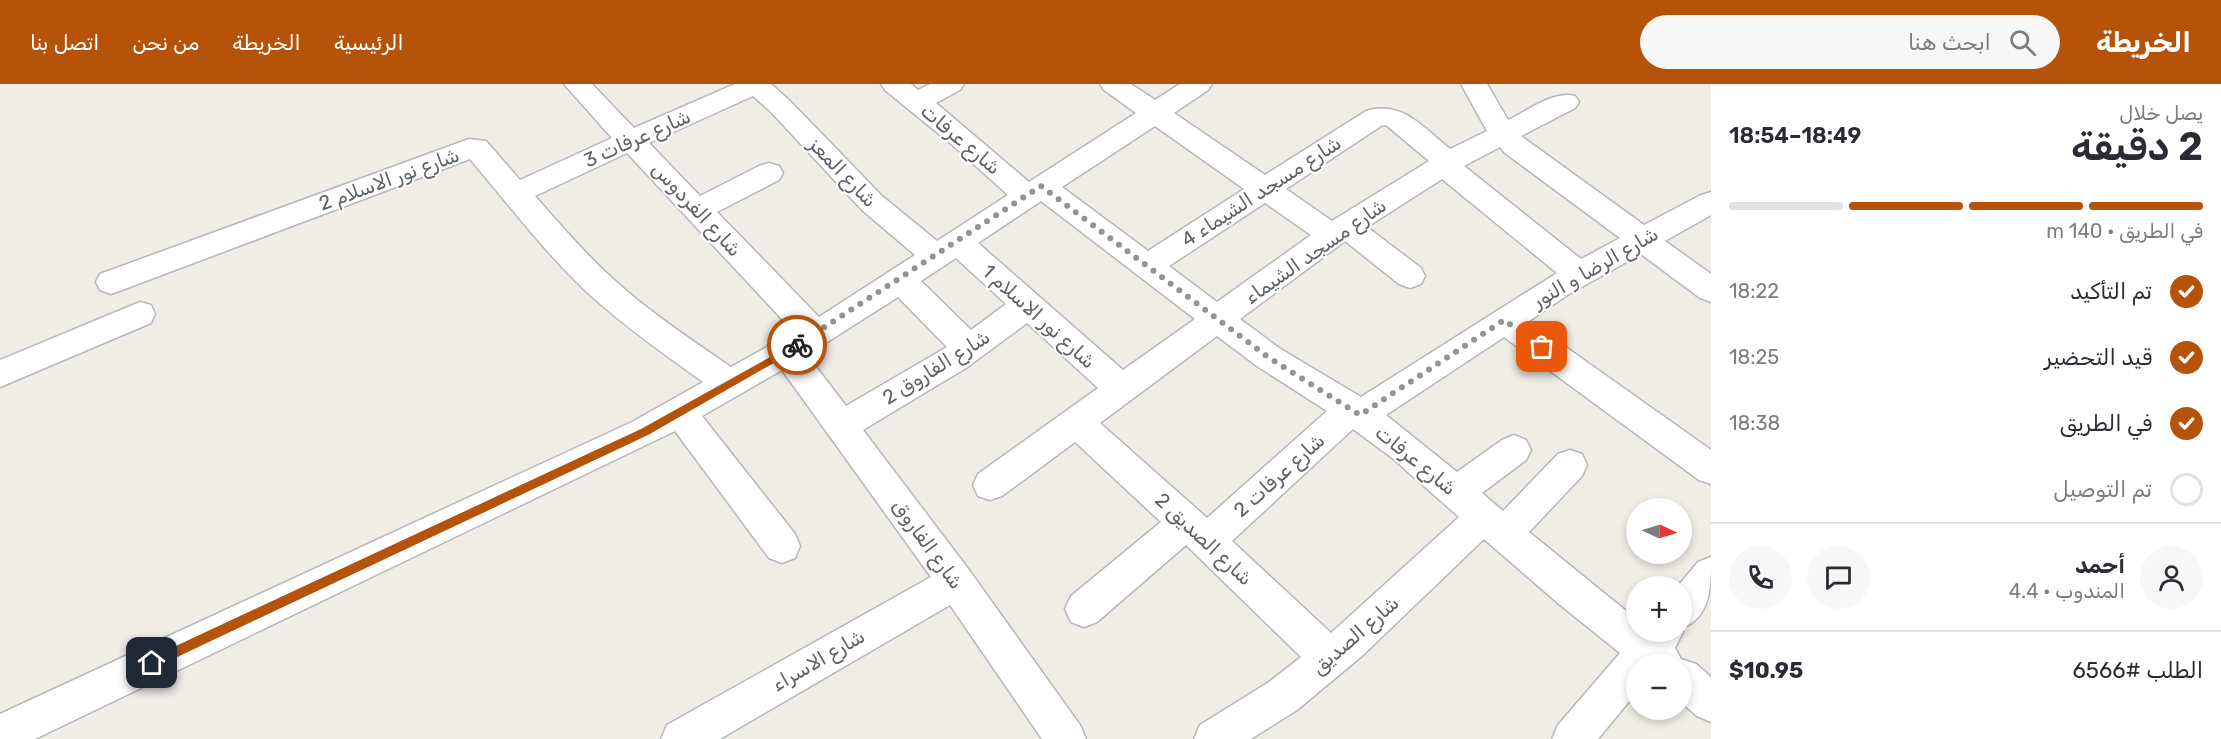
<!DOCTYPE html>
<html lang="ar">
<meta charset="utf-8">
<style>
:root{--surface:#fff;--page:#f7f7f7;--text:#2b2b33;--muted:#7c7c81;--line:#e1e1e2;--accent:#b45309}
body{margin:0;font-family:Rubik,"Noto Naskh Arabic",sans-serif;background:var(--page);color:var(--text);direction:rtl;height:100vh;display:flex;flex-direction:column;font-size:22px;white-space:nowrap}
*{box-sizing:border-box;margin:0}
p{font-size:20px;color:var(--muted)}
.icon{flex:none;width:33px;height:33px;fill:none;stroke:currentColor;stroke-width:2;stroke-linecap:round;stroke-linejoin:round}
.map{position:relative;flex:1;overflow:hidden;direction:ltr}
.drawer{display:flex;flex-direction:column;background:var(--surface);width:510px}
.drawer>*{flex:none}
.needle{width:39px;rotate:94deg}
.controls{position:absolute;left:1626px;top:414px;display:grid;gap:12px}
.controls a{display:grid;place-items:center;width:66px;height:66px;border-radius:50%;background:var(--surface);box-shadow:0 3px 9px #0003;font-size:30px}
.pin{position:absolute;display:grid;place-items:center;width:51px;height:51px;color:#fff;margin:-26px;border-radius:12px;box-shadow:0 3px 9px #0006}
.courier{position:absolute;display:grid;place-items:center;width:60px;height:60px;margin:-30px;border:4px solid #b45309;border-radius:50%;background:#fff;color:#222;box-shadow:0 2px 8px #0007}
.overview em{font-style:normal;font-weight:600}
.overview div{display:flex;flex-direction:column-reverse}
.overview{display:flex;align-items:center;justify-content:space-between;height:102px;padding:0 18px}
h1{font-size:39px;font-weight:600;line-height:45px}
.bar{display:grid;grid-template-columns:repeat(4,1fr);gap:9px 6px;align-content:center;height:72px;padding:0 18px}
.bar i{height:8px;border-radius:4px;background:var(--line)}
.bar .on{background:var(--accent)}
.bar p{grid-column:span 4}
.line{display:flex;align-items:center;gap:15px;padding:0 18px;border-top:2px solid var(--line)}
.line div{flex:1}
.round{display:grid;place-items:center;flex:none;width:63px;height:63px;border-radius:32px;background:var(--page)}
ol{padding:0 18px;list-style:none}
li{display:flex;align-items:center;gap:18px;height:66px}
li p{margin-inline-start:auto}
li .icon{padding:6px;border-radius:50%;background:var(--accent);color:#fff;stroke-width:4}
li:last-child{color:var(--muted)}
li i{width:33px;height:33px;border:3px solid var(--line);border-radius:50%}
header{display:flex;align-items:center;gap:36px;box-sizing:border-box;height:84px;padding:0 30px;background:var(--accent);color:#fff}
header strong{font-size:28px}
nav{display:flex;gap:33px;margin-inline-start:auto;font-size:21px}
.search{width:420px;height:54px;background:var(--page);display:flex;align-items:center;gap:15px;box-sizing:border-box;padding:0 21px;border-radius:33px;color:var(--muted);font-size:22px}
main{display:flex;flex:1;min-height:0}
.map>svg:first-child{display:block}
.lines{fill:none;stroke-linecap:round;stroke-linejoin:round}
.minor-casing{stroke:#b4b7bb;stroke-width:3}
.minor{fill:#fff;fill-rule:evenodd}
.route{fill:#b45309}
.done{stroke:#919394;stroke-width:6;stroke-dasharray:0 10.8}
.labels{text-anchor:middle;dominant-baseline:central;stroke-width:4.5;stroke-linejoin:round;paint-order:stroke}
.street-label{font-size:20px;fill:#5e6367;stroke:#fff}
</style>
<header>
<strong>الخريطة</strong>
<div class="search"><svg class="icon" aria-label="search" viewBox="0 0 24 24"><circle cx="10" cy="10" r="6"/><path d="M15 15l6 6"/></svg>ابحث هنا</div>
<nav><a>الرئيسية</a><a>الخريطة</a><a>من نحن</a><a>اتصل بنا</a></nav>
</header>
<main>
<section class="drawer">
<div class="overview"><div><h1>2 دقيقة</h1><p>يصل خلال</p></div><em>18:49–18:54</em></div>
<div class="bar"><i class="on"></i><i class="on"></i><i class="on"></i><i></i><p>في الطريق · 140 m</p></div>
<ol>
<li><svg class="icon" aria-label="check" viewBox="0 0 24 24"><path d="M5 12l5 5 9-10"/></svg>تم التأكيد<p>18:22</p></li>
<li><svg class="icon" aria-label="check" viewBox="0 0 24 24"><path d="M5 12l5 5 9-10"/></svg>قيد التحضير<p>18:25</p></li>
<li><svg class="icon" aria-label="check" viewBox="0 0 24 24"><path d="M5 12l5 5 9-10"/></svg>في الطريق<p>18:38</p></li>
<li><i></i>تم التوصيل</li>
</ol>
<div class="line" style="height:108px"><a class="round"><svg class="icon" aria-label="person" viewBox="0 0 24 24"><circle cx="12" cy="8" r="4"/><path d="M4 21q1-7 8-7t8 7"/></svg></a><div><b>أحمد</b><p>المندوب · 4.4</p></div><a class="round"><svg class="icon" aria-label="chat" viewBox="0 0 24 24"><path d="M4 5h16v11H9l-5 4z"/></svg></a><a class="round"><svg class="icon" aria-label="phone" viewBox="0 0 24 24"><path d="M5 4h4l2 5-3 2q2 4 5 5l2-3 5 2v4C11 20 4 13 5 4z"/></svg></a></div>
<div class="line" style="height:78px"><div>الطلب #6566</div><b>$10.95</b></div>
</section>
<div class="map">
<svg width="1711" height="655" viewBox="0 0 1711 655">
<rect width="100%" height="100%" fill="#f0ede7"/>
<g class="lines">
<defs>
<path id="minor" d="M564,0H592L634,44L735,0H771L790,17L882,112L937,157L1008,111L950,59L885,6L881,0H911L918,6L930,0H964L960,6L936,19L1029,98L1136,29L1104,6L1100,0H1131L1155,16L1180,0H1212L1208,6L1174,29L1265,91L1366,27C1402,16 1424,44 1450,65L1487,47L1461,0H1487L1508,36C1527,27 1554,6 1575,12L1579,18L1575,24L1521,52L1644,141L1701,111L1711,108V131L1665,157L1711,190V218L1700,214L1641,170L1569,210L1529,237L1711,366V400L1699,396L1504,253L1386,331L1457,388L1502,356L1514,351L1526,356L1531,366L1526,376L1482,409L1503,427L1558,370L1570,366L1582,370L1587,381L1582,392L1529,448L1636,535V548H1682V545L1683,548L1675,564L1681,575L1696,580L1711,593V638L1697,632L1682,619V580H1636V609L1598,655H1552L1558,641L1620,569L1559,520L1484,455L1363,571L1297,626L1251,655H1194L1200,641L1269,598L1301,573L1186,461L1097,538L1084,543L1071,538L1065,525L1071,512L1161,438L1075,358L1002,412L990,416L978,412L973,401L978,390L1098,304L1027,239L966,284L863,346L969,486L1080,641L1086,655H1042L950,521L720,655H661L667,641L931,493L782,286L702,332L795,450L800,462L795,474L782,479L769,474L675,347L35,655H0V630L632,338L703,298C665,271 626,243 591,212C547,171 509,121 470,75L122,206L111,210L100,206L96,198L100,190L469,55L486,57L520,96L612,54ZM753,12L772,29L862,126L915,171L819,233L717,128L779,96L783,89L779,82L769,79L759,82L700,112L649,59ZM1386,41L1429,77L1332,137L1286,105L1381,42ZM1155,42L1244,105L1148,167L1062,103ZM1500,63L1505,69L1620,154L1581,175L1464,82ZM627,69L794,248L731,283C690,255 648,227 612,194C584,169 560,140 535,112ZM1442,95L1557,189L1361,313L1279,264L1240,235L1345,157L1399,200L1410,204L1421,200L1425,192L1421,184L1367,143ZM1041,117L1195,235L1123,286L978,159ZM1265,119L1311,151L1217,218L1169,182ZM956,174L1006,220L971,246L921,197ZM898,213L947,263L846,322L807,271ZM1217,252L1257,282L1327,327L1207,434L1100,339ZM1353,345L1391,373L1459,433L1331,549L1232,457Z
M140,218L151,221L155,230L151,239L0,303V276Z
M1711,473C1711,503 1711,533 1682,544V502H1678L1698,478Z"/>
</defs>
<use href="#minor" class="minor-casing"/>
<use href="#minor" class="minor"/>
</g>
<path class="route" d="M797,258L802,261L800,264L648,351L156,583H148V575L641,345Z"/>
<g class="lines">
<path class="done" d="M797,261L1041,102L1268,273L1360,331L1504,236L1542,263"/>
</g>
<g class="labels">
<g class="street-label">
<text transform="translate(637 54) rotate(-24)">شارع عرفات 3</text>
<text transform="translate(961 55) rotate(40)">شارع عرفات</text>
<text transform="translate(843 88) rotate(46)">شارع المعز</text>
<text transform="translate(389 95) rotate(-20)">شارع نور الاسلام 2</text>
<text transform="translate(1261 107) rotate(-33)">شارع مسجد الشيماء 4</text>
<text transform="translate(697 125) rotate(47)">شارع الفردوس</text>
<text transform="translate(1315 167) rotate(-35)">شارع مسجد الشيماء</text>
<text transform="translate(1595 183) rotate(-30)">شارع الرضا و النور</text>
<text transform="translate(1039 232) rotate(42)">شارع نور الاسلام 1</text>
<text transform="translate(936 283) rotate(-32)">شارع الفاروق 2</text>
<text transform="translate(1416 376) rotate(39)">شارع عرفات</text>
<text transform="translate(1279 391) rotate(-42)">شارع عرفات 2</text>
<text transform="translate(1204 455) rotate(43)">شارع الصديق 2</text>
<text transform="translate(928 460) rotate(54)">شارع الفاروق</text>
<text transform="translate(1355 551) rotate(-41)">شارع الصديق</text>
<text transform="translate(818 576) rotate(-30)">شارع الاسراء</text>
</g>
</g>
</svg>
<div class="controls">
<a><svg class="needle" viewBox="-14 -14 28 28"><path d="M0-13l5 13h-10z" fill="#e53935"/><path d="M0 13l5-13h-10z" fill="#7c7c81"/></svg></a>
<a>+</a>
<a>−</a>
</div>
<div class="pin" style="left:1542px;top:263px;background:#ea580c"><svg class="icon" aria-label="bag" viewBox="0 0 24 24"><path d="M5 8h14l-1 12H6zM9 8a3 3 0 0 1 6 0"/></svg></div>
<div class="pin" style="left:152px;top:579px;background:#1f2937"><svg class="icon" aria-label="home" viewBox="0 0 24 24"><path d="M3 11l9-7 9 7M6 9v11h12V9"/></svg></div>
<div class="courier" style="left:797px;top:261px"><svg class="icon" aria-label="bike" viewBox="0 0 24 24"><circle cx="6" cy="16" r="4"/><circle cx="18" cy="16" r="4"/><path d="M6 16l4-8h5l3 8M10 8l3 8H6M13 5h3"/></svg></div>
</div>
</main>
